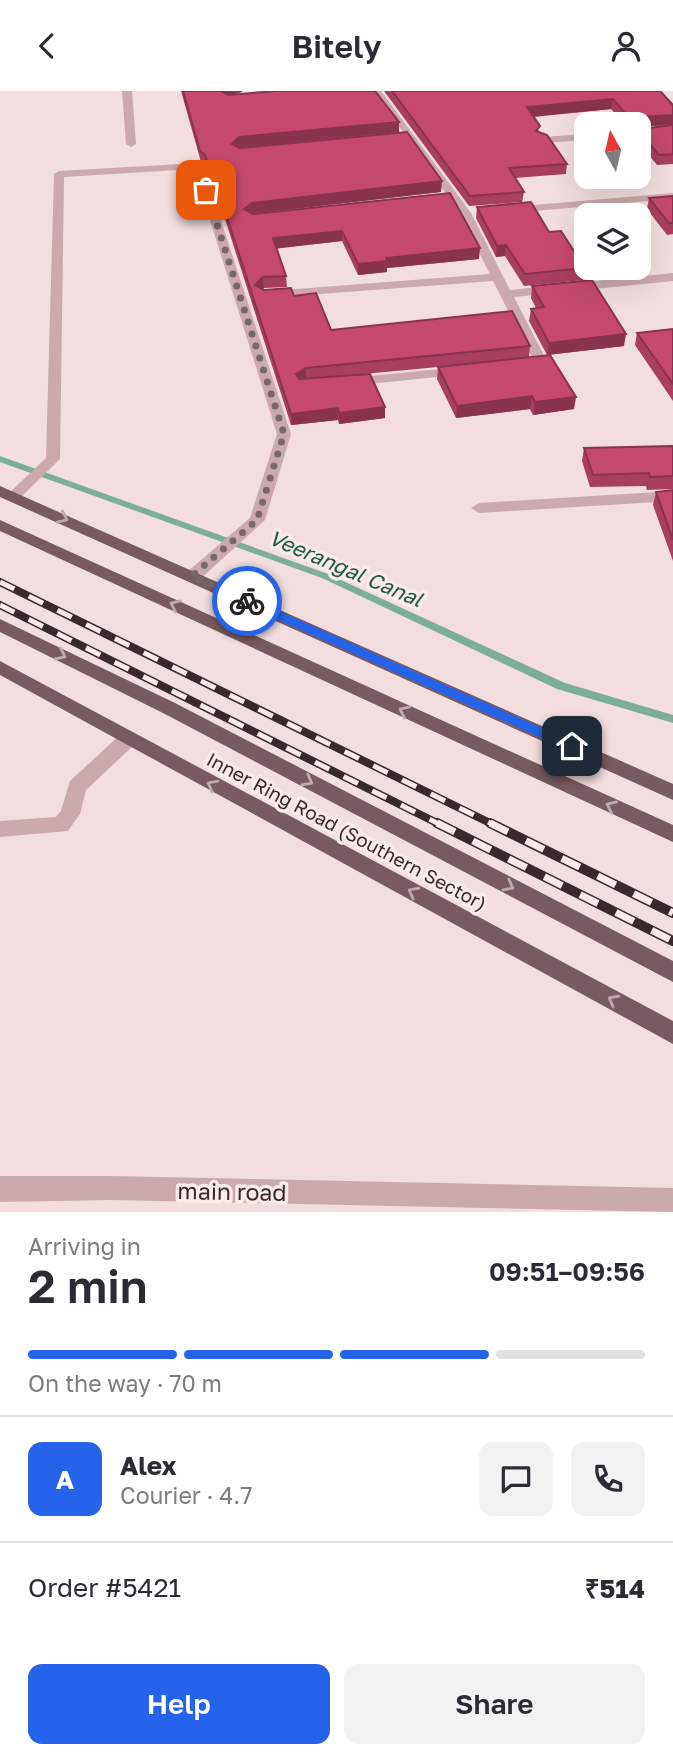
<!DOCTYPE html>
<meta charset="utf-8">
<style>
:root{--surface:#fff;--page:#f2f2f3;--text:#2b2b33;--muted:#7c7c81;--line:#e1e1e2;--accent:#2563eb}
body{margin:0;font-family:"Golos Text",sans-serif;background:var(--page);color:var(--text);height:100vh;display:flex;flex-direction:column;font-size:26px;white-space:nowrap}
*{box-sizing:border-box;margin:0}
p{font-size:23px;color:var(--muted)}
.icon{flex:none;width:38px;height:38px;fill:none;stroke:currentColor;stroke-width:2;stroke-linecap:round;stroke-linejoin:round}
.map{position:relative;height:1121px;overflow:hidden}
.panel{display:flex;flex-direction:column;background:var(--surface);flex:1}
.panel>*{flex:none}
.needle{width:46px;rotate:352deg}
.buttons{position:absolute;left:574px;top:21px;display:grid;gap:14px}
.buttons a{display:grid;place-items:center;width:77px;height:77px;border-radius:14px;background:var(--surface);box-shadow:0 7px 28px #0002;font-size:35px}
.pin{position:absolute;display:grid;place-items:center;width:60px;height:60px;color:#fff;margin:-30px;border-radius:14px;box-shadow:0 4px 10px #0006}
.courier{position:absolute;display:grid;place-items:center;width:70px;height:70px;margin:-35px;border:5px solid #2563eb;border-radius:50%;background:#fff;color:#222;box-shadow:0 2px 9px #0007}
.headline em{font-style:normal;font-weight:600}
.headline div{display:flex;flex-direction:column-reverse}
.headline{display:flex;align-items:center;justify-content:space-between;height:119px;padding:0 28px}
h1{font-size:46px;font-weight:600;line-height:52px}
.bar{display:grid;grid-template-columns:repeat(4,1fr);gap:10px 7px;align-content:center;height:84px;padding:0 28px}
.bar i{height:9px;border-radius:5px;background:var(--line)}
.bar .current{background:var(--accent)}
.bar p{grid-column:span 4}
.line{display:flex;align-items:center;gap:18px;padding:0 28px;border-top:2px solid var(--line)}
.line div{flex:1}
.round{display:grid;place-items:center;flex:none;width:74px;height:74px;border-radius:14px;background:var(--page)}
.primary-button{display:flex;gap:14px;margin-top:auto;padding:14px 28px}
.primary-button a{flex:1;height:80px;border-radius:14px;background:var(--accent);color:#fff;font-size:28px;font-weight:600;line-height:80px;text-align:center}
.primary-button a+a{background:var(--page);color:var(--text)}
header{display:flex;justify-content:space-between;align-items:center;height:91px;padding:0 28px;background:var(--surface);font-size:32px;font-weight:600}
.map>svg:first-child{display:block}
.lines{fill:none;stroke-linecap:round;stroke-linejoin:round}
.stream{fill:#7daf96;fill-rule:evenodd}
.lane{fill:#cba9ac;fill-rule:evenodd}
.street{fill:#cba9ac;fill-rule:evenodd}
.primary{fill:#7a5a61;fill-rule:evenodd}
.rail-far1-casing{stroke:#38292c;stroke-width:8}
.rail-casing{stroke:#38292c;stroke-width:10}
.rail-far1{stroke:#faeaea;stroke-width:5;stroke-dasharray:16;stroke-linecap:butt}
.rail{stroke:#faeaea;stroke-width:7;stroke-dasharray:20;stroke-linecap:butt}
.wall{fill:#a93f5e}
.shaded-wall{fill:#8a334c}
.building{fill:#c5496d;stroke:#8a334c;stroke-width:2}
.oneway{stroke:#c0a9ac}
.route{fill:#2563eb}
.done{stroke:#79686a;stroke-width:7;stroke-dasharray:0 12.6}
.labels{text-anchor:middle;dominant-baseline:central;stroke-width:7;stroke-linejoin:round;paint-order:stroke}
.street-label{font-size:19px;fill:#38292c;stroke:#faeaea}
.water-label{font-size:21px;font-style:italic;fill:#1f5a3e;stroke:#faeaea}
.near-street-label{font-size:23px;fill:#38292c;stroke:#faeaea}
</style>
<header><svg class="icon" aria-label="back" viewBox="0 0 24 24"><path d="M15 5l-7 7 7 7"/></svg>Bitely<svg class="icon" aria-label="person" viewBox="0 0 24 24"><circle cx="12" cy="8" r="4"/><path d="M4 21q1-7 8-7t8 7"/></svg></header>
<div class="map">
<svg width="673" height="1121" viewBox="0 0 673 1121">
<rect width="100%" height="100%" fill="#f2dede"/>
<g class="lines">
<path class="stream" d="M0,365L328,483L565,592L673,624V632L557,598L322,487L0,371Z"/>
<path class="lane" d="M198,72L203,75L291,343L265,429L199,489L193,490L185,485L187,481L250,427L277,343L194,78L64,86L60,368L19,408H9L6,405L46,367L54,83L59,80Z"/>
<path class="street" d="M122,0H132L136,53L131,56L126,53Z
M371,0H381L471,122L510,199L673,182V190L514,206L548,272C542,278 526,279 520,273L533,269L493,190L267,207V201L271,200L490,183L459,122L408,48L386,50L381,47L404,42Z
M586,43V49L542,52L537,49L542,46Z
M673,102V108L511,122L505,119L511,116Z
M461,276L468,280L466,283L350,295L343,291L350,287Z
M673,400V410L479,422L471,417L479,412Z
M128,641L135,643L137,648L135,653L86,699L80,723L68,740L0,746V730L56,726L61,720L70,690L121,643Z
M0,1085H111L673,1097V1121L111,1109L0,1111Z"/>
<path class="primary" d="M0,395L673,693V709L0,406Z
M0,429L673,734V751L0,440Z
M0,528L175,612L673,870V891L163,622L0,541Z
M0,570L673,930V953L0,584Z"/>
<defs>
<path id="rail-far1" d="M0,491L494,734
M0,514L441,734"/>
<path id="rail" d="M437,732L673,850
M490,732L673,822"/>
</defs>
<use href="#rail-far1" class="rail-far1-casing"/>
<use href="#rail" class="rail-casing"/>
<use href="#rail-far1" class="rail-far1"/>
<use href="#rail" class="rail"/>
</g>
<path class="wall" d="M181,0H242V1L232,3L399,31V41L239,57L441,101L252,123L479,168L387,177V181L358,184L342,150L277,157L286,185L287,196L264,197L262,199L294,205L331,239L530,255L529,266L574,318L533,324L530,318L456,327L437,288L438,276L353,284L385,327L339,333L338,329L291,334L224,125L206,74L201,71Z
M384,0H660L673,14V34L641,36V38L673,34V73L657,74L639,52V33H624L611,18L534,26L539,41L567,73L566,83L515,87L524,101L522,111L469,115Z
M673,105V143L667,144L647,118L649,107Z
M477,116L549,141L585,177L583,189L524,195L505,165L496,166L476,127Z
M532,195L624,255L547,264L529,230L531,218L536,217L531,207Z
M673,238V310L635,254L637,242Z
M673,355V398L647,399L646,395L590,396L582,370L584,357Z
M673,399V470L653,414L656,401Z"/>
<path class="shaded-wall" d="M221,0H242V1L222,6Z
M613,8L611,18L526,26L527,16Z
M673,24V33L639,36L638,29L640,26Z
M399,31V41L240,56L233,63L232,53L239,46Z
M442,90L441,101L253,122L244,118L252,112Z
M342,140V150L273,158V147Z
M506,154L505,165L496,166L497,155Z
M480,157L479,168L387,177V181L358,184V173L386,167Z
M263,186L264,197L256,205L255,194Z
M626,243L624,255L547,264L549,252Z
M306,277V288L296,294V283Z
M532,305L530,318L456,327L457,315Z
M576,306L574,318L533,324L535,311Z
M385,316V327L339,333V322Z
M338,317V329L291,334V323Z"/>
<path class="building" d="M183,0H221L228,4L276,0H375L399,31L239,46L232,53L240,57L407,41L442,90L252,112L244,118L253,123L450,102L480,157L386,167L387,170L358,173L342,140L273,147L286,185L263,186L255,194L264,199L291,197L294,205L316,202L331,239L512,220L530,255L306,277L296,283L299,288L370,283L385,316L339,322L338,317L291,323L223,114L205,64L200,60Z
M392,0H660L673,14V24L640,26L638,29L641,38L673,34V63L659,64L639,39V33H634L613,8L527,16L540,35L536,40L547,44L567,73L509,77L524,101L470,105Z
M673,105V132H669L649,107Z
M531,111L549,141L561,140L585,177L525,183L506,154L497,155L477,116Z
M592,189L626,243L549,252L531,218L544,216L532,195Z
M673,238V293L637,242Z
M550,264L576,306L535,311L532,305L457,315L438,276Z
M673,355V385L650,386L649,382L593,384L584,357Z
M673,399V449L656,401Z"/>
<defs><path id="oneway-chevron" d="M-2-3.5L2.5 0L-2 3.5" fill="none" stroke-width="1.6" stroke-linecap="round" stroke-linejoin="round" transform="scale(1.75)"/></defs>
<g class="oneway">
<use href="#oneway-chevron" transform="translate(63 427) rotate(24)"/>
<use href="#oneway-chevron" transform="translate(175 514) rotate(-155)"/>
<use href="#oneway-chevron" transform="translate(61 564) rotate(26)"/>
<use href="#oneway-chevron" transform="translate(404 620) rotate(-155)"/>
<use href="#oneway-chevron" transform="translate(308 690) rotate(28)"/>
<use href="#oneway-chevron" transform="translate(212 694) rotate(-152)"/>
<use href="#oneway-chevron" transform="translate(611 715) rotate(-155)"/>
<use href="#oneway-chevron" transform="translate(509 795) rotate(28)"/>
<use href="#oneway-chevron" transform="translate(413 801) rotate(-152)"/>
<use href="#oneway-chevron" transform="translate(613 909) rotate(-152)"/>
</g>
<path class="route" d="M247,506L576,652L578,655L576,659H568L243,513L242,510Z"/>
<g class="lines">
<path class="done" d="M206,99L284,343L257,429L192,485L247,510"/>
</g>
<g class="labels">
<g class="street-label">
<text transform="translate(347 740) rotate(28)">Inner Ring Road (Southern Sector)</text>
</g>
<g class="water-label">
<text transform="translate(346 477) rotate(23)">Veerangal Canal</text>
</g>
<g class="near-street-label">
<text transform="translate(232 1100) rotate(1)">main road</text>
</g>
</g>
</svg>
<div class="buttons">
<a><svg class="needle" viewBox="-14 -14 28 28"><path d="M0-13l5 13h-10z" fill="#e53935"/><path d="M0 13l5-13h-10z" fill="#7c7c81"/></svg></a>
<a><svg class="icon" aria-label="layers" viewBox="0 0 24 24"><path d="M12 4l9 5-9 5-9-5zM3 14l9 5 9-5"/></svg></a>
</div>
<div class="pin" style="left:206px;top:99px;background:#ea580c"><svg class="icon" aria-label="bag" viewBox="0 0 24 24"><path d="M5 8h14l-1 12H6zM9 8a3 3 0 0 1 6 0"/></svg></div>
<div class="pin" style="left:572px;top:655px;background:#1f2937"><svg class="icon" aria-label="home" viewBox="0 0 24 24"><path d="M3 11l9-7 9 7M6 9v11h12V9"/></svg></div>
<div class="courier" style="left:247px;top:510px"><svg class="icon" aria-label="bike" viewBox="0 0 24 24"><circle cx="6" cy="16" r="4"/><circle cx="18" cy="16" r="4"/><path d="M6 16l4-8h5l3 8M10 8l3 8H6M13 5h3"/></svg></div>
</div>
<section class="panel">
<div class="headline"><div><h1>2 min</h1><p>Arriving in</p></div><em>09:51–09:56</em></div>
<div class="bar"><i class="current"></i><i class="current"></i><i class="current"></i><i></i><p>On the way · 70 m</p></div>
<div class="line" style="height:126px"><b class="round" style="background:var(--accent);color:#fff">A</b><div><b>Alex</b><p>Courier · 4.7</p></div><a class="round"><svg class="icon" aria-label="chat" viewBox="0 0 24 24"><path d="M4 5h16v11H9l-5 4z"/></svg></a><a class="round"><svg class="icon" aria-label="phone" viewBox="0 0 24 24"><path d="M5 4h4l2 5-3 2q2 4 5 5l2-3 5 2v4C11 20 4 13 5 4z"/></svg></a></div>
<div class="line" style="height:91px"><div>Order #5421</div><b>₹514</b></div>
<div class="primary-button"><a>Help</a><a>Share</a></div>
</section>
